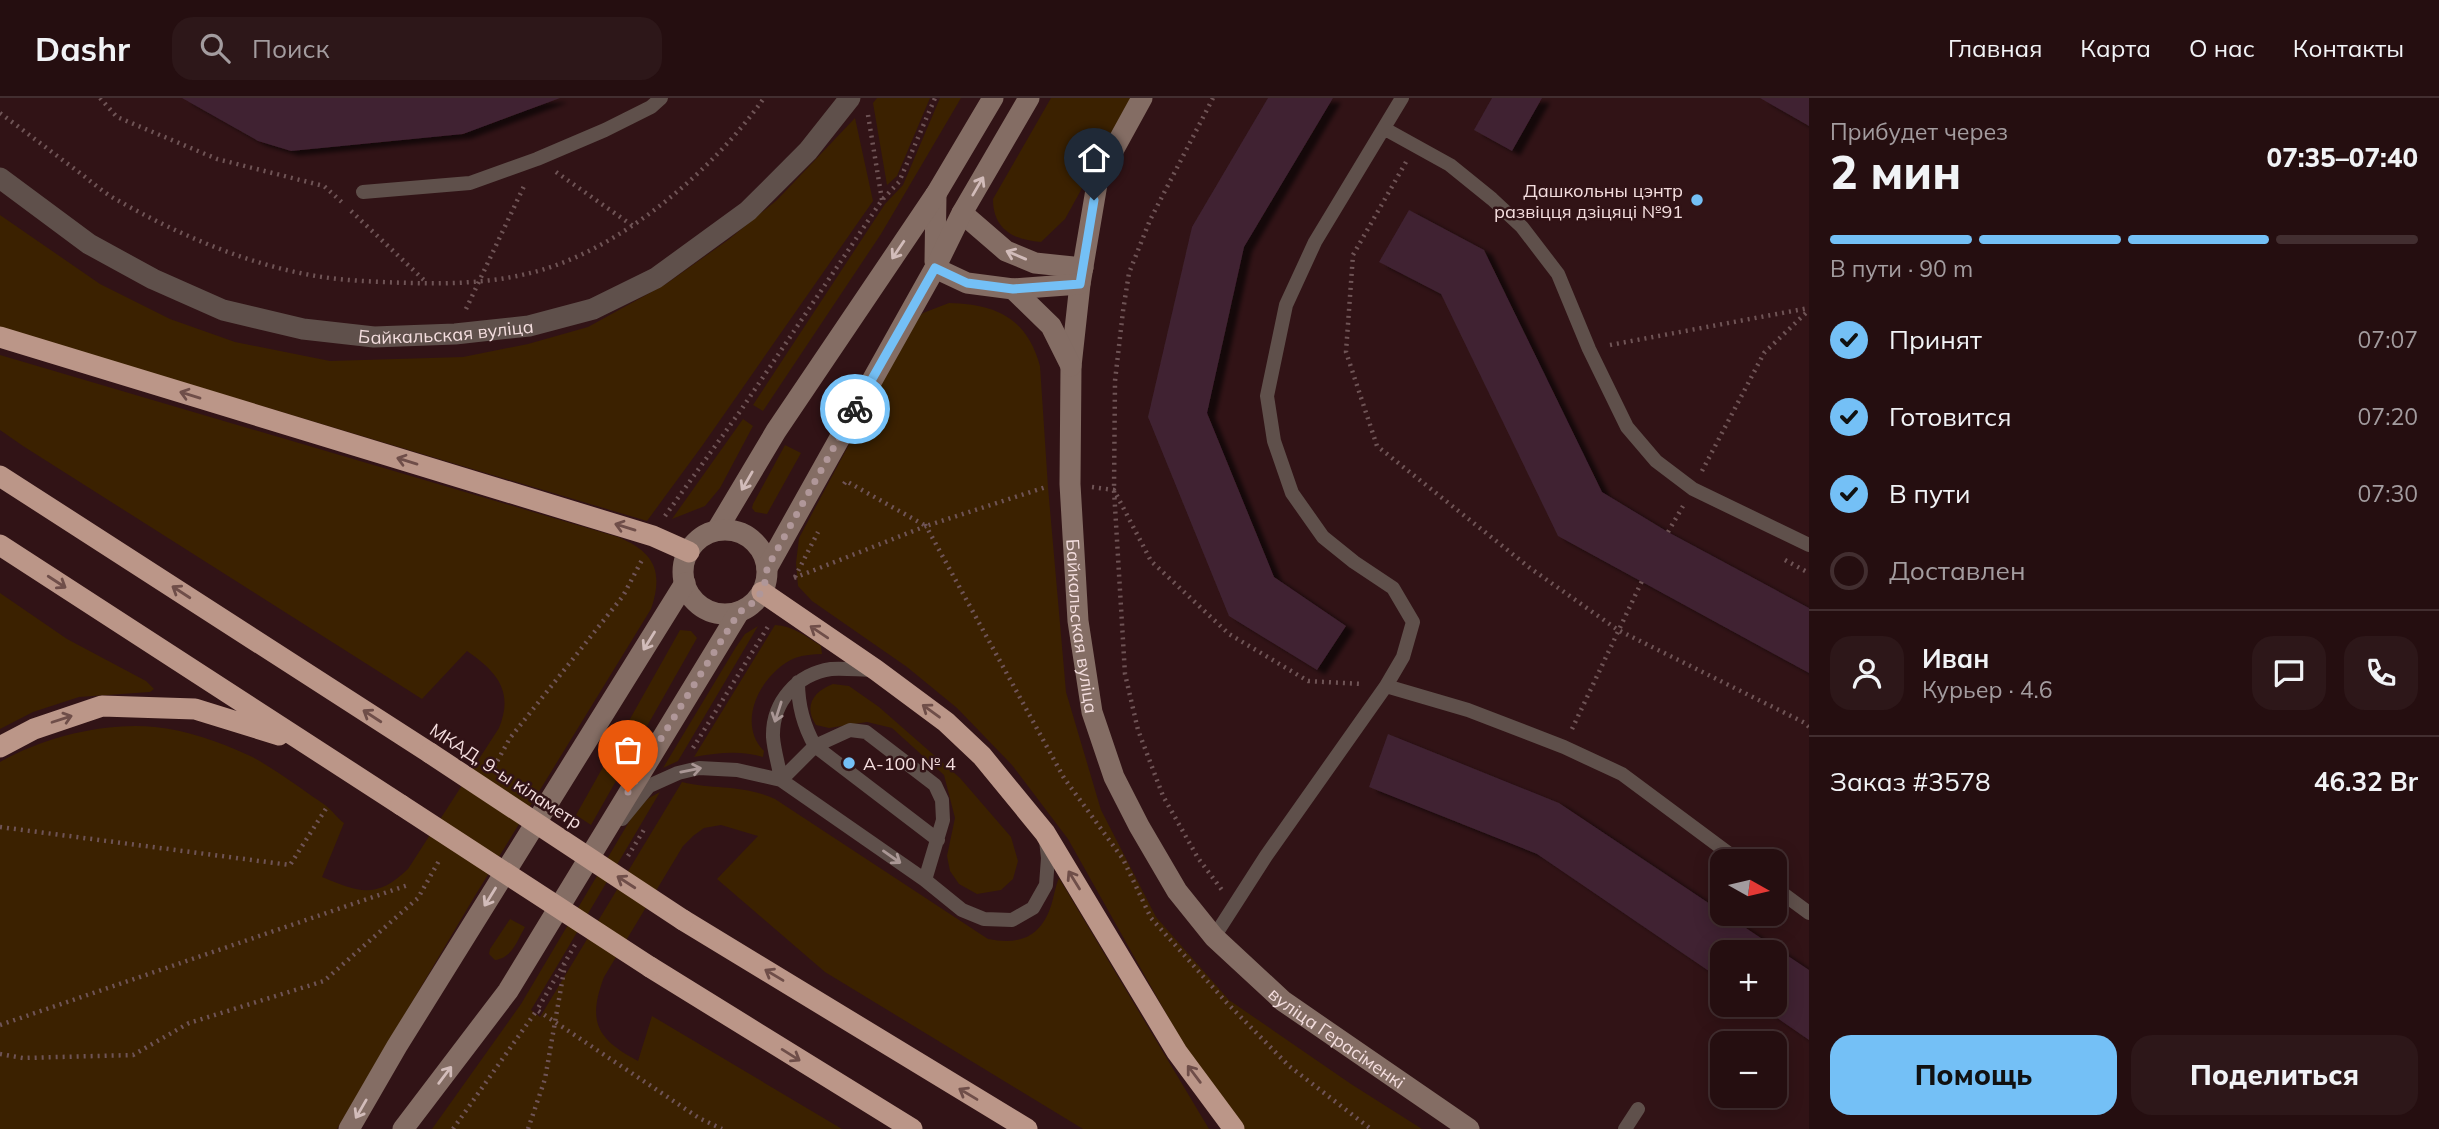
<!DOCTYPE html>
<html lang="ru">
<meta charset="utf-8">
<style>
:root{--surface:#250e10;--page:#2d1719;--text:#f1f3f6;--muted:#a39c9f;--line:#422e30;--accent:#74c0f6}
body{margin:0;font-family:Mulish,sans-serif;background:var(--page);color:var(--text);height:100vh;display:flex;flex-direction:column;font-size:26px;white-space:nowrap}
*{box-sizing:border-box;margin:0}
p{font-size:23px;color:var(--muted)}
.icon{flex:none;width:38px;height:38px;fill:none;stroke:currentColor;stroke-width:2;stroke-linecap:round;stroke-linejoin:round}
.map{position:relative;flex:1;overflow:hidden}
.sheet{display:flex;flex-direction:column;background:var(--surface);width:630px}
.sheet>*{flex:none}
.needle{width:46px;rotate:98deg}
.tools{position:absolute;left:1710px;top:751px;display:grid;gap:14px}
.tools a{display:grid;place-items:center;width:77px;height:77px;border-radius:14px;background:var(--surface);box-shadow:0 4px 18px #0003,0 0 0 2px var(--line);font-size:35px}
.pin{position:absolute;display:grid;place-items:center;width:60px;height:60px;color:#fff;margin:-72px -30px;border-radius:50% 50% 50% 0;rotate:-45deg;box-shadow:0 0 7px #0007}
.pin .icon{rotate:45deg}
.courier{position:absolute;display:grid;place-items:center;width:70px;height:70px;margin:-35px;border:5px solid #74c0f6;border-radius:50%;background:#fff;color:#222;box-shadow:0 2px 9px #0007}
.summary em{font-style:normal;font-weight:800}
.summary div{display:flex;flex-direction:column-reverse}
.summary{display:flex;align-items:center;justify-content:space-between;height:119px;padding:0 21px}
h1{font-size:46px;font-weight:800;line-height:52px}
.bar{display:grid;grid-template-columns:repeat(4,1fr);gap:10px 7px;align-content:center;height:84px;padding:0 21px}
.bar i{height:9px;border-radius:5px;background:var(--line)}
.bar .selected{background:var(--accent)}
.bar p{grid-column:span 4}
.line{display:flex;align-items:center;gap:18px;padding:0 21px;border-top:2px solid var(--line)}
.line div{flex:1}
.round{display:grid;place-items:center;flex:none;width:74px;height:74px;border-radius:21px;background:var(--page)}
ol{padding:0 21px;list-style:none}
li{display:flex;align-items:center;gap:21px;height:77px}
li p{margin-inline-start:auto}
li .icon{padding:7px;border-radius:50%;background:var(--accent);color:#111;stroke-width:4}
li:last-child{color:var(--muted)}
li i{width:38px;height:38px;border:4px solid var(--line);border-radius:50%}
.cta{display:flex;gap:14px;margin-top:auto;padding:14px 21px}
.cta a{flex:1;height:80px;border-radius:21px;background:var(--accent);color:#111;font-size:28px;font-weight:800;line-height:80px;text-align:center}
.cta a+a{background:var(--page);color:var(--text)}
header{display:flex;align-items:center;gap:42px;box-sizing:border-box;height:98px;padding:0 35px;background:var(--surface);border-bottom:2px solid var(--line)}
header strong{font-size:33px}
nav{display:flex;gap:38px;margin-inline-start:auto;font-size:24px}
.search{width:490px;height:63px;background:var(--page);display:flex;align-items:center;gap:18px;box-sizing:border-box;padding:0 24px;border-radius:21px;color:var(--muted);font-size:26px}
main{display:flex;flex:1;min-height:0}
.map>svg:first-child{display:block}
.green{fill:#3b2100}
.building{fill:#3f2231;filter:url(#shadow)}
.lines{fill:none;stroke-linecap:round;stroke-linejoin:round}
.path{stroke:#6f5456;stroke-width:4.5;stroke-dasharray:2 5;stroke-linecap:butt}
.lane{stroke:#5f504b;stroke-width:14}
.street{stroke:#5f504b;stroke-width:21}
.secondary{stroke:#846d64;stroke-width:21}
.highway{stroke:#bb9688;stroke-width:21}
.highway-bridge{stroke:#bb9688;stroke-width:21}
.oneway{stroke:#d2bcba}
.oneway2{stroke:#6f4e49}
.oneway3{stroke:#aa9795}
.done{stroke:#b09799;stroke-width:7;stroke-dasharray:0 12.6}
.route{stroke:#74c0f6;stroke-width:9}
.poi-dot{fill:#74c0f6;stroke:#311316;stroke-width:2.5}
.labels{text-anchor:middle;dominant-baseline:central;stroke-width:5;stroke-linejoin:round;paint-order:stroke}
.poi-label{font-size:18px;fill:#f4dedf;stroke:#311316;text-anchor:end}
.street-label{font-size:18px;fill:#f4dedf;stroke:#311316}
</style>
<header>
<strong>Dashr</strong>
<div class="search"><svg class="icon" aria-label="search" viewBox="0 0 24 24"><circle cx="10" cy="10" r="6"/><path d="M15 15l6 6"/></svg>Поиск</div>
<nav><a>Главная</a><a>Карта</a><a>О нас</a><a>Контакты</a></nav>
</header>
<main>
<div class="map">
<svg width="1809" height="1031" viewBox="0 0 1809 1031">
<defs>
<filter id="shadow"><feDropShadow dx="8" dy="4.5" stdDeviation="2" flood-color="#0009"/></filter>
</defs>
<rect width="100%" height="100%" fill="#311316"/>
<path class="green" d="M877,0H930L897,78L887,87L873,5Z
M940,0H961L881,136L763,313L753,307L885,106L903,87Z
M1051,0H1132L1065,121L1041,144C1013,142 993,131 993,101Z
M855,20L873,103L702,348L647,423L0,230V117L100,186L170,221L235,244L330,263L463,259L528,246L588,229L666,186L728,142L777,102Z
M949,205C996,206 1027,220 1040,268L1048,389L1066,594L1101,712L1156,819L1229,902L1351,986L1422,1031H1239L1190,958L1068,741L1012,667L957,610L907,569L812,503L798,488L796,465L799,440L915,223L923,215Z
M0,257L618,439C654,454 664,473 651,511L473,801L337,1031H0V664C44,639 105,624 155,629C186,632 220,644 248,657C270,667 304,693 325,707C332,712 337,720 344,725L322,779C359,794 376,802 408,771L499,630C514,593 497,574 467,553L422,601L23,348L0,332Z
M743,321L753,328L720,390L705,408L672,421Z
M785,347L801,355L767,416L755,414L752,410L753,406Z
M0,495L67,541L146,583L154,591L150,594L79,599L33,614L0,631Z
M775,527C793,528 806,538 821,548L822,556C813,556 804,557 795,560C762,574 735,624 764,653L763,659C739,652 718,655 694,659Z
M758,528L678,663L663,670L736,549L745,536Z
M680,532L691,533L697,540L591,727L576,717Z
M833,586L849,588L879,609L960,680L1011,739L1018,763L1013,781L1001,792L977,796L959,786L950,773L947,758L955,720L944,677L892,630L867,624L829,630L816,627C803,608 814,593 833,586Z
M682,684C715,692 741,686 775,701L988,841C1019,847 1040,840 1051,808C1054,799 1055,789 1059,780L1209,1031H1083L825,874L717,781L758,738L721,727L704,730L693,738L683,748L604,879C587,924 597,941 638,963L652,918L842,1031H432L521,906L636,712L649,700L660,694L531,912L540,919Z
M510,821L525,829C517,843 512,860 495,862L489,856L490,851Z"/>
<path class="building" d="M182,0H560L463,36L291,53L258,43Z
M1268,0H1333L1244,149L1207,315L1274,479L1346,528L1317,572L1229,518L1148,319L1192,129Z
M1492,0H1542L1512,53L1474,32Z
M1760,0H1809V28Z
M1409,112L1484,152L1602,394L1668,434L1809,510V575L1558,438L1441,196L1379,164Z
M1388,636L1559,705L1809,872V942L1757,906H1774V854H1722V882L1537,756L1369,689Z"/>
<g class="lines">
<path class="path" d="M100,0L117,19L217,61L324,88L345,107
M1213,0L1150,122L1129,175L1123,213L1115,283L1114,392L1125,576L1138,632L1163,698L1198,760L1222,792
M0,15C27,35 53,55 80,75C93,85 105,96 119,103C177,136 249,167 316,178C346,183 379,184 410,185C449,186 488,185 526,176C616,156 712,74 764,0
M868,17L882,102
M1406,64L1353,157L1346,254L1377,348L1530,470L1618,532L1805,625L1809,629
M556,74L633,128
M351,113L426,184
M466,211L525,86
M1610,247L1809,210
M1702,373L1764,255L1809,212
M844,386L846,383L926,428L1046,389
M1092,389L1114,392L1151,463L1229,536L1308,583L1362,586
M665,418L741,312L882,102L899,84L935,0
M1668,434L1683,408
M1785,462L1809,475
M795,479L818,434
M794,480L926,428L1064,680L1123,761L1151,820L1226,904L1289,968L1371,1031
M1572,631L1642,483
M693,650L769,527
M494,669L510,640L623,498L643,460
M0,729L290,767L327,709
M628,758L645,730
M575,847L537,912L699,1020L722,1031
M0,927L408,787
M0,956L23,960L133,957L189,925L324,883L418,800L440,761
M453,1031L537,912
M528,1031L545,981L565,867"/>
<path class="lane" d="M1385,31L1450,67L1492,101L1522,129L1558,176L1589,251L1627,329L1656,363L1693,391L1809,447
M363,94L470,85L537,61L605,32L651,9L661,0
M798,584C798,608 803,627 815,648L938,742
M1386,588L1468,612L1564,649L1622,676L1739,763
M781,682L815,648L850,632L866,634L935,687L942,702L943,722L925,782
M781,682C779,668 774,653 773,639C772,604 797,576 831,571C845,570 860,572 874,572
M622,721L649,688L678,675L699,670L737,672L781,682L925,782L962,812L984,821L1012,822L1033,810L1046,787L1048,760L1046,742
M1774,789L1809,815
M1214,839L1266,758L1386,588L1403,559L1413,524L1393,490L1354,464L1323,439L1292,395L1274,343L1267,298L1286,207L1315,144L1402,0
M1625,1031L1638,1011"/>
<path class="street" id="s1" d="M0,80L89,146L153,181L223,212L303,231L374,239L455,236L529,228L593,211L656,180L748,113L808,53L850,0"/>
<g class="secondary">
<path id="s2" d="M1142,0L1098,80L1080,186L1071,268L1070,386L1078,523L1092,614L1114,679L1139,728L1177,793L1214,839L1283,903L1469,1031"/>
<path d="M962,115L1006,153L1035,165L1083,170"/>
<path d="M935,164L936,96"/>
<path d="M935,170L967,185L1013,191L1080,186"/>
<path d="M1013,191L1051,228L1071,268"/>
<path d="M717,432L776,333L936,96L993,0"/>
<circle cx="725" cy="474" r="42"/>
<path d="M767,470L935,170L962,115L1029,0"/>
<path d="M349,1031L397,948L685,485"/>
<path d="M403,1031L508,893L739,514"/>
</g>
<path class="highway" d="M0,239L653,438L689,454
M0,378L430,655
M0,447L401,707
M762,494L876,572L946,624L982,658L1045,735L1177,954L1234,1031
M0,649L34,631L102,608L195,611L279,637
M683,822L1027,1031
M650,869L912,1031"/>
<path class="highway-bridge" d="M430,655L683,822
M401,707L650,869"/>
</g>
<defs><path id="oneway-shaft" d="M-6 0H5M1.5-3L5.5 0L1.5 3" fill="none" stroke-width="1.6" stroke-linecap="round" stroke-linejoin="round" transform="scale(1.75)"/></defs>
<g class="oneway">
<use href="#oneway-shaft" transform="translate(978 88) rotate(-60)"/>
<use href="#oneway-shaft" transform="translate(898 152) rotate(124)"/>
<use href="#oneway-shaft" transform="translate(1016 157) rotate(-157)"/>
<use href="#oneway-shaft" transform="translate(747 383) rotate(120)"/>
<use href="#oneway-shaft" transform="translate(649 543) rotate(122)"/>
<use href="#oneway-shaft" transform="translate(490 799) rotate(122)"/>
<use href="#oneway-shaft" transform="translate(445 977) rotate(-53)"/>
<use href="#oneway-shaft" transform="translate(361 1011) rotate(120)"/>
</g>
<g class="oneway2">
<use href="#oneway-shaft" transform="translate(190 297) rotate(-163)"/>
<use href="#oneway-shaft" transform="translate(407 363) rotate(-163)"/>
<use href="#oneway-shaft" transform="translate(625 429) rotate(-163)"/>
<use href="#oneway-shaft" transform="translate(57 484) rotate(33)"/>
<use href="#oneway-shaft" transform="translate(181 494) rotate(-147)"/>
<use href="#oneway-shaft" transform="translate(819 534) rotate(-146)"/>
<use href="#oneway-shaft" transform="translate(931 613) rotate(-144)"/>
<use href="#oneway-shaft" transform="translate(372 618) rotate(-147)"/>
<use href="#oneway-shaft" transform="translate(62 621) rotate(-18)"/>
<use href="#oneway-shaft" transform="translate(1074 782) rotate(-122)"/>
<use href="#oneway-shaft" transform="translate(626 784) rotate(-147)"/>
<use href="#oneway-shaft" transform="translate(774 877) rotate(-149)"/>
<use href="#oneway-shaft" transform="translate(791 957) rotate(32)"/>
<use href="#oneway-shaft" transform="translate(1194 976) rotate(-127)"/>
<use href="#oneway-shaft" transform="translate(968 996) rotate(-149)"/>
</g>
<g class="oneway3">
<use href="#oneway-shaft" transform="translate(778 614) rotate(108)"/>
<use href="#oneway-shaft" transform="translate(691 672) rotate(-11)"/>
<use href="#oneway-shaft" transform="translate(892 759) rotate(35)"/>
</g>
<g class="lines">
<path class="done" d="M628,694L739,514C758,504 766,491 767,470L855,311"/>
<path class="route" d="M855,311L935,170L967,185L1013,191L1080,186L1094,102"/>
</g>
<g class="poi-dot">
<circle cx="1697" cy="102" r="7"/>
<circle cx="849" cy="665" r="7"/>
</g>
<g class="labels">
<g class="poi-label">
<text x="1683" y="92">Дашкольны цэнтр<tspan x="1683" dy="21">развіцця дзіцяці №91</tspan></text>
<text x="863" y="665" text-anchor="start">А-100 № 4</text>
</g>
<g class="street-label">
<text stroke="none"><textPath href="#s1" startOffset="486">Байкальская вуліца</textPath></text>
<text stroke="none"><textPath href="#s2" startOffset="542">Байкальская вуліца</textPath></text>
<text transform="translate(506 678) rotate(33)">МКАД, 9-ы кіламетр</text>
<text stroke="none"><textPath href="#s2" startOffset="1046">вуліца Герасіменкі</textPath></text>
</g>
</g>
</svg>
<div class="tools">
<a><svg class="needle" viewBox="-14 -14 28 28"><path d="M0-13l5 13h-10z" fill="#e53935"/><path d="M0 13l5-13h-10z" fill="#a39c9f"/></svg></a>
<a>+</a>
<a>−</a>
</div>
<div class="pin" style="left:628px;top:694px;background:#ea580c"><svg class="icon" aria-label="bag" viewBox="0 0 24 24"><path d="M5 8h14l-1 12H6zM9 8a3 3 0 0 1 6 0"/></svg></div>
<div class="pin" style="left:1094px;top:102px;background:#1f2937"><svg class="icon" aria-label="home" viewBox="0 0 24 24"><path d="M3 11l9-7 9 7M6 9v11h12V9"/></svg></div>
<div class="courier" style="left:855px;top:311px"><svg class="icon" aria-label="bike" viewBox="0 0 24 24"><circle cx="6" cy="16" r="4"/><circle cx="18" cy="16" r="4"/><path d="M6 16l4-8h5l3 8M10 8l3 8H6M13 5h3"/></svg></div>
</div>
<section class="sheet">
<div class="summary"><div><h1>2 мин</h1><p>Прибудет через</p></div><em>07:35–07:40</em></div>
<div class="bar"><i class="selected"></i><i class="selected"></i><i class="selected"></i><i></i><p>В пути · 90 m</p></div>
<ol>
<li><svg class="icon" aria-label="check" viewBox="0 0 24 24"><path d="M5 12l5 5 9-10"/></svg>Принят<p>07:07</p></li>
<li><svg class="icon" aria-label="check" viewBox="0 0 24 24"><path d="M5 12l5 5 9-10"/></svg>Готовится<p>07:20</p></li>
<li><svg class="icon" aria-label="check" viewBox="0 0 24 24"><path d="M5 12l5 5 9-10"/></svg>В пути<p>07:30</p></li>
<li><i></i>Доставлен</li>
</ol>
<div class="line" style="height:126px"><a class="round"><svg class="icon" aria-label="person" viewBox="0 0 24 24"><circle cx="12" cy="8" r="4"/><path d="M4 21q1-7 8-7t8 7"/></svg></a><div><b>Иван</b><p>Курьер · 4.6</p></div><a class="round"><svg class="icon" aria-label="chat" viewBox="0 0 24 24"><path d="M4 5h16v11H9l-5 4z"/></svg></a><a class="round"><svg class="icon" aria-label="phone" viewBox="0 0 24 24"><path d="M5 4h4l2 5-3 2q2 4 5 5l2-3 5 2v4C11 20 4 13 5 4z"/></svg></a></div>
<div class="line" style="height:91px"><div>Заказ #3578</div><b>46.32 Br</b></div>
<div class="cta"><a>Помощь</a><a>Поделиться</a></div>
</section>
</main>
